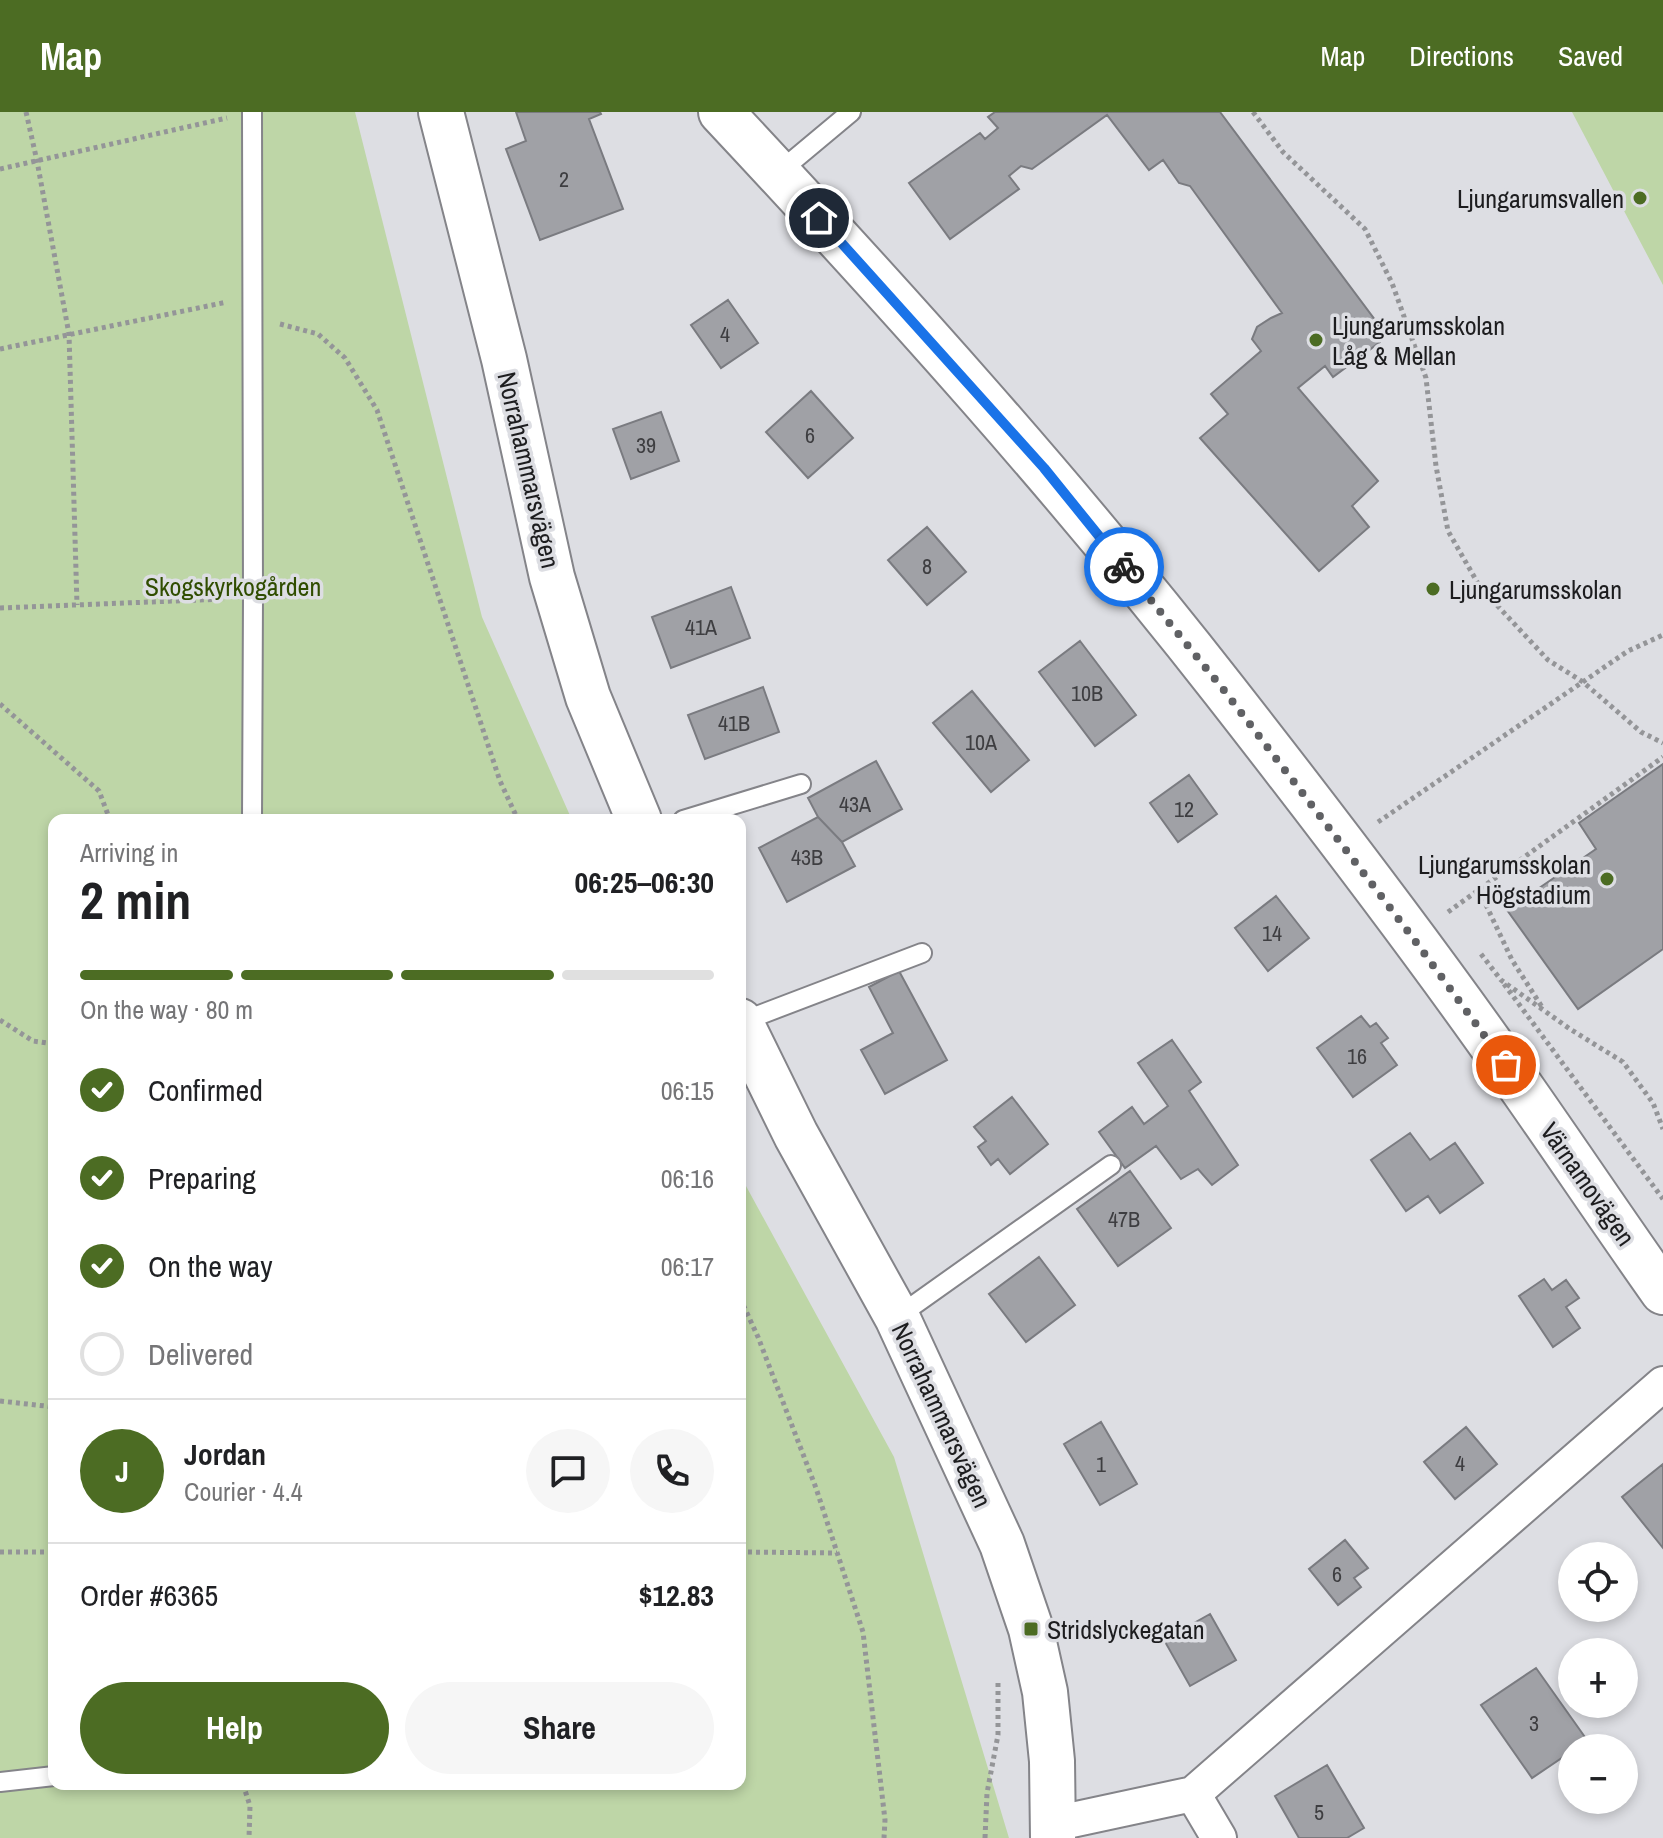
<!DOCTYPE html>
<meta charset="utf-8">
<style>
:root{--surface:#fff;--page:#f6f6f6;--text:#202124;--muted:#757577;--line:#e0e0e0;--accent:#4c6c23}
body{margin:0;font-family:"Archivo Narrow",sans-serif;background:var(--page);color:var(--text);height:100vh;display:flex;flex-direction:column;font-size:30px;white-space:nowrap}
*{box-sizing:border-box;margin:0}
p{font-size:26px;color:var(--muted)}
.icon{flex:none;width:44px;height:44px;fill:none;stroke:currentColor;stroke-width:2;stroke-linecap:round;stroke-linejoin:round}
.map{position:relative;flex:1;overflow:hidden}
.panel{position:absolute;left:48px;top:702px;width:698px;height:976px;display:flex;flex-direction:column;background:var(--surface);border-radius:16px;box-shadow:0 4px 12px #0003}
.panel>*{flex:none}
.fabs{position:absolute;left:1558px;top:1430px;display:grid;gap:16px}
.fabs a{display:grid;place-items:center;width:80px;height:80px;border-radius:50%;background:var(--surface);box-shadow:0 4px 12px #0003;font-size:40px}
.pin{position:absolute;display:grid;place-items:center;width:68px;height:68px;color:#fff;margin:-34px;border:4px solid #fff;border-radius:50%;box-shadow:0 2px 8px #0007}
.courier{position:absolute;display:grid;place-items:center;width:80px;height:80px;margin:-40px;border:6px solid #1a73e8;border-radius:50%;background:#fff;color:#222;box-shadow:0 2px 10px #0007}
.overview em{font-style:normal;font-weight:700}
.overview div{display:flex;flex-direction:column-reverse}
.overview{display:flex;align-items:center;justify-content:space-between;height:136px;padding:0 32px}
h1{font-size:52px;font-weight:700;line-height:60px}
.bar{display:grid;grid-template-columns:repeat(4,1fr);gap:12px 8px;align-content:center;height:96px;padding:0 32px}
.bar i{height:10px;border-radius:6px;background:var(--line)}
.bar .on{background:var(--accent)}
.bar p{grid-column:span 4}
.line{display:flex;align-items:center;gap:20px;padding:0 32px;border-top:2px solid var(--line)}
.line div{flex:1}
.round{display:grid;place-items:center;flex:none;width:84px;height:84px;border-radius:42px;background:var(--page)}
ol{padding:0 32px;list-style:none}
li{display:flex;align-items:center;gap:24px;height:88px}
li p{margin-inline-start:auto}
li .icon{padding:8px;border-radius:50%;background:var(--accent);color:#fff;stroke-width:4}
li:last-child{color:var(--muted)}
li i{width:44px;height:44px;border:4px solid var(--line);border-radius:50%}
.cta{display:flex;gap:16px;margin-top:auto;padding:16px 32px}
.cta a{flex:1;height:92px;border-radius:48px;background:var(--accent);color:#fff;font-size:32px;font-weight:700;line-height:92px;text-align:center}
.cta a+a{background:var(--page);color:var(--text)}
header{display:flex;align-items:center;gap:48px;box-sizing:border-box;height:112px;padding:0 40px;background:var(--accent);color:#fff}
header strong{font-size:38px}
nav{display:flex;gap:44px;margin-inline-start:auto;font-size:28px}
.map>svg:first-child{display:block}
.green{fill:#bed6a7}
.building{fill:#a0a1a6;stroke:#7a7b80;stroke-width:2}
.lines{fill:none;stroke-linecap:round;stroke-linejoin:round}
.service-casing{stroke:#848489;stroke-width:22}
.minor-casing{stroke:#848489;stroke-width:38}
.tertiary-casing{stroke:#848489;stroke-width:48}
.path{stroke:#949598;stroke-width:5;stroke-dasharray:4 4;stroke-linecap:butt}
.service{stroke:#fff;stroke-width:18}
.minor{stroke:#fff;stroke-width:34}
.tertiary{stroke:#fff;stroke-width:44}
.done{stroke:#606164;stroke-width:8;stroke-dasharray:0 14.4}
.route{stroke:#1a73e8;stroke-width:10}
.poi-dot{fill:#4c6c23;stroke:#dddee3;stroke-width:3}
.labels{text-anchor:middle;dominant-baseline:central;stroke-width:7;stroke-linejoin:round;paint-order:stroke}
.number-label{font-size:22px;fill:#3e3e41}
.poi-label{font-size:26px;fill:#1d1d1f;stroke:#dddee3;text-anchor:start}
.street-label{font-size:26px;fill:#1d1d1f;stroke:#dddee3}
.park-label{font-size:26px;fill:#304d00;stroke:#dddee3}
</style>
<header>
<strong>Map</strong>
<nav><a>Map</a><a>Directions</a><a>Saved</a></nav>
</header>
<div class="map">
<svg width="1663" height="1726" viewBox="0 0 1663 1726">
<rect width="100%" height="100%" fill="#dddee3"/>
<path class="green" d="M0,0H355L482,505L572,708H54V1672H740V1063L894,1345L1009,1726H0Z
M1572,0H1663V173Z"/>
<path class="building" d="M516,0H600L601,2L589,7L623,97L540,128L506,37L526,29Z
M995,0H1220L1384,220L1380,230L1333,265L1325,254L1298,276L1378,369L1352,394L1369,415L1319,459L1200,326L1228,302L1211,282L1261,239L1252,227L1257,215L1271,206L1282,201L1190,74L1179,71L1163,48L1149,58L1107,3L1032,57L1021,54L1009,64L1019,77L950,127L909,71L980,21L985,27L998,16L988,5Z
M728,188L758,231L721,256L691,213Z
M811,279L853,326L808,366L766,320Z
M661,300L679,349L631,367L613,317Z
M927,415L966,460L927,493L888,448Z
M731,475L750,526L671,556L652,505Z
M1080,529L1136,603L1095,634L1039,560Z
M763,575L779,620L705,647L688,603Z
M972,579L1029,648L991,680L933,611Z
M876,649L902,697L842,730L818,705L808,686Z
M1663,652V837L1578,897L1507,798L1596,737L1579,711Z
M1189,663L1217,702L1178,730L1150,691Z
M818,705L842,730L855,754L787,790L759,736Z
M1276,784L1309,826L1268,859L1235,816Z
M899,859L947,948L885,982L861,938L893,921L869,875Z
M1361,904L1370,915L1376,911L1388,926L1381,931L1397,953L1353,985L1317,936Z
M1172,928L1201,970L1189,979L1238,1053L1212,1073L1198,1057L1181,1067L1156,1034L1125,1056L1099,1020L1132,995L1144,1012L1168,994L1138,951Z
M1012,985L1048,1032L1010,1062L998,1047L991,1053L978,1035L986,1029L974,1015Z
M1410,1021L1430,1048L1455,1031L1483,1071L1440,1101L1428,1084L1406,1099L1371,1048Z
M1130,1059L1171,1116L1118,1154L1077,1097Z
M1039,1145L1075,1193L1026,1230L989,1182Z
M1544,1167L1552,1178L1566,1168L1579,1186L1566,1195L1580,1216L1553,1235L1519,1184Z
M1101,1310L1137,1372L1100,1393L1064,1332Z
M1466,1315L1497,1352L1455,1387L1424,1350Z
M1663,1352V1436L1622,1385Z
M1345,1428L1368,1456L1354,1466L1361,1475L1338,1493L1309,1457Z
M1210,1502L1236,1548L1190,1574L1164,1528Z
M1536,1556L1587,1628L1576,1636H1572V1639L1532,1666L1481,1593Z
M1327,1653L1364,1716L1347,1726H1299L1275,1684Z"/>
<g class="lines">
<defs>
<path id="service" d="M252,0L253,485L252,708
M778,61L851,0
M683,708L801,672
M741,910L922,841
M897,1205L1111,1053
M0,1670L54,1664"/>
<path id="minor" d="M1193,1682L1663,1272
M1053,1712L1193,1682L1219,1726"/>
<path id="tertiary" d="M441,0L504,247L552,465L588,585L639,708
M721,0C896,187 1067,377 1224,578C1321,702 1417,827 1507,955C1560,1030 1610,1105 1663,1180
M740,909L796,1023L897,1205L1002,1432L1031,1517L1045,1580L1052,1649L1053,1726"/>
</defs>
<use href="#service" class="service-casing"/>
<use href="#minor" class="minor-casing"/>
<use href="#tertiary" class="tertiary-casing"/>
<path class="path" d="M26,0L37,49L69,222L77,493
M1253,0L1283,40L1365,117L1392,171L1426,266L1436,354L1448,419L1480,475L1548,548L1583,570L1641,620L1663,631
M0,57L227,6
M280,212L318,222L345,246L377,298L500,669L518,708
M0,237L227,190
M0,496L224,487
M0,592L99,679L110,708
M1378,710L1628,539L1663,523
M1479,778L1512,848L1542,895
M1448,800L1663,645
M1481,842L1501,868L1570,917L1623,950L1653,991L1663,1017
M1504,872L1663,1087
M0,908L33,929L54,932
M740,1186L758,1225L816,1376L863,1520L885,1708L884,1726
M0,1289L54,1295
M0,1440H54
M740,1440L837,1441
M243,1672L250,1694L249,1726
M985,1726L987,1681L998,1623V1569"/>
<use href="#service" class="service"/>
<use href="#minor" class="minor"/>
<use href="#tertiary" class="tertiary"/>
</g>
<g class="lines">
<path class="done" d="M1124,455L1223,577L1410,822L1506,953"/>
<path class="route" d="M819,106L1044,356L1124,455"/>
</g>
<g class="poi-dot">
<circle cx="1640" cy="86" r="8"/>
<circle cx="1316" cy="228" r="8"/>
<circle cx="1433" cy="477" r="8"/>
<circle cx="1607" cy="767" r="8"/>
<rect x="1023" y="1509" width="16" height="16" rx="4"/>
</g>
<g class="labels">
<g class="number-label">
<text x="564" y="67">2</text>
<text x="725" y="222">4</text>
<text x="810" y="323">6</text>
<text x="646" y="333">39</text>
<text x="927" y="454">8</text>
<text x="701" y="515">41A</text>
<text x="1087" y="581">10B</text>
<text x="734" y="611">41B</text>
<text x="981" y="630">10A</text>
<text x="855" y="692">43A</text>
<text x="1184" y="697">12</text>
<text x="807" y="745">43B</text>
<text x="1272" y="821">14</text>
<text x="1357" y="944">16</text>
<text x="1124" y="1107">47B</text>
<text x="1460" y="1351">4</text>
<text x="1101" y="1352">1</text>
<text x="1337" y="1462">6</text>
<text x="1534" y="1611">3</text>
<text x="1319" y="1700">5</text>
</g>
<g class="poi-label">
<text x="1624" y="86" text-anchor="end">Ljungarumsvallen</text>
<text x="1332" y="213">Ljungarumsskolan<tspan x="1332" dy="30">Låg &amp; Mellan</tspan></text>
<text x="1449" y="477">Ljungarumsskolan</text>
<text x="1591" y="752" text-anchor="end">Ljungarumsskolan<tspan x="1591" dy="30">Högstadium</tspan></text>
<text x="1047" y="1517">Stridslyckegatan</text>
</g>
<g class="street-label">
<text transform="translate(529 358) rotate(77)">Norrahammarsvägen</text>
<text transform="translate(1588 1072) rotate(55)">Värnamovägen</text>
<text transform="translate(942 1303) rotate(65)">Norrahammarsvägen</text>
</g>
<g class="park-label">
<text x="233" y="474">Skogskyrkogården</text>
</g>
</g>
</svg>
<div class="fabs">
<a><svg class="icon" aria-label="locate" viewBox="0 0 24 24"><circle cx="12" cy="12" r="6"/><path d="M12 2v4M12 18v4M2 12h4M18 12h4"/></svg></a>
<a>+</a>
<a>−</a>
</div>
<div class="pin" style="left:1506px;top:953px;background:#ea580c"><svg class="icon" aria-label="bag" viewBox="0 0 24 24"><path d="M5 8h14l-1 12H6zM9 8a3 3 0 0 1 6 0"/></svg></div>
<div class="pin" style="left:819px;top:106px;background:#1f2937"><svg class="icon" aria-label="home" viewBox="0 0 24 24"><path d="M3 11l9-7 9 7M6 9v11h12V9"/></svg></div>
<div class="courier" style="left:1124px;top:455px"><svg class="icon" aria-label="bike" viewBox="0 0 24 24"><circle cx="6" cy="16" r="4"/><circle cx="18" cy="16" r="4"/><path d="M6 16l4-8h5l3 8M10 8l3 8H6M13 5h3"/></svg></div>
<section class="panel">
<div class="overview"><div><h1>2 min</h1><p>Arriving in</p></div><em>06:25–06:30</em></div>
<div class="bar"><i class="on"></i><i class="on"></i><i class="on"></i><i></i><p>On the way · 80 m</p></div>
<ol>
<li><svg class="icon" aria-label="check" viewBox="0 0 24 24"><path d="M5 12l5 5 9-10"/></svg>Confirmed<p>06:15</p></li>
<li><svg class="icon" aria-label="check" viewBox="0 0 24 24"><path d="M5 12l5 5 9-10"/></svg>Preparing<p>06:16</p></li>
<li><svg class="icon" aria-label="check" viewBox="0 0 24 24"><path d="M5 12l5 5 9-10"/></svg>On the way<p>06:17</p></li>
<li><i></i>Delivered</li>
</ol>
<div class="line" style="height:144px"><b class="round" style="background:var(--accent);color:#fff">J</b><div><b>Jordan</b><p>Courier · 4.4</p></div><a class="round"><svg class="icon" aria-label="chat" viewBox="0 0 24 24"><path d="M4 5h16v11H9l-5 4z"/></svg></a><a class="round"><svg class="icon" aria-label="phone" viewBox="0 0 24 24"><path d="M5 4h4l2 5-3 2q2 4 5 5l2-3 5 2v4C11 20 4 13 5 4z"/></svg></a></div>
<div class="line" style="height:104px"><div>Order #6365</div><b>$12.83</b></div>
<div class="cta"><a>Help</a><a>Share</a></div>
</section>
</div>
